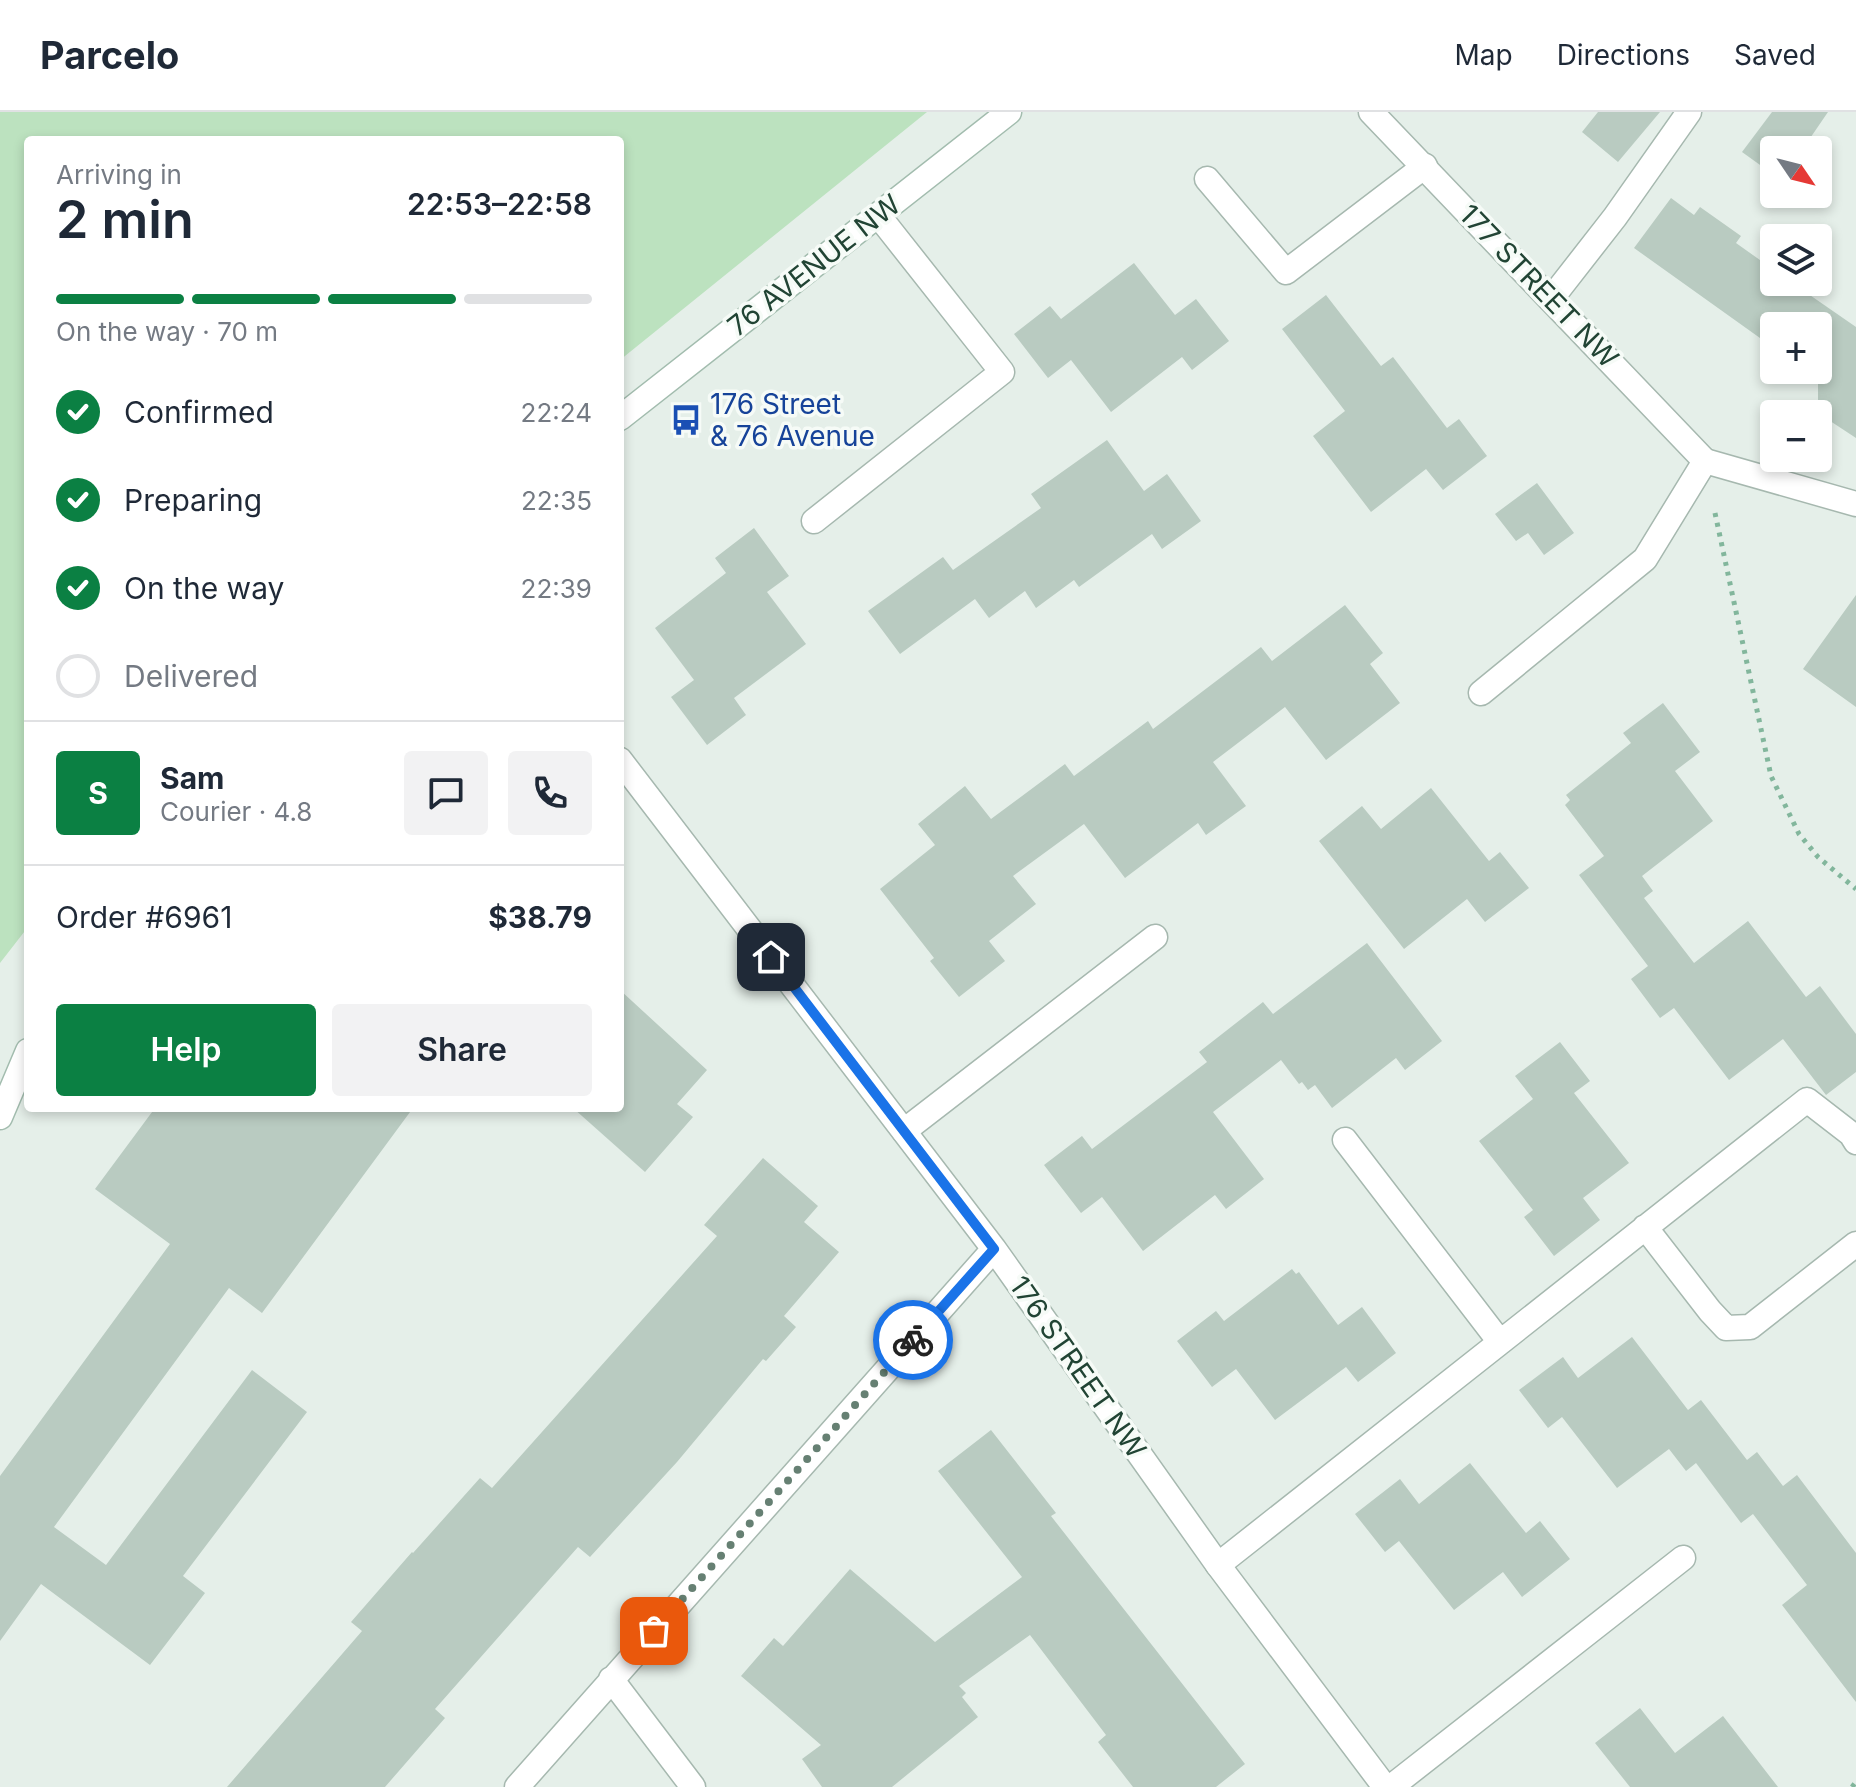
<!DOCTYPE html>
<meta charset="utf-8">
<style>
:root{--surface:#fff;--page:#f2f2f3;--text:#1f2937;--muted:#747a83;--line:#e0e1e3;--accent:#0b8043}
body{margin:0;font-family:Inter,sans-serif;background:var(--page);color:var(--text);height:100vh;display:flex;flex-direction:column;font-size:30px;white-space:nowrap}
*{box-sizing:border-box;margin:0}
p{font-size:26px;color:var(--muted)}
.icon{flex:none;width:44px;height:44px;fill:none;stroke:currentColor;stroke-width:2;stroke-linecap:round;stroke-linejoin:round}
.map{position:relative;flex:1;overflow:hidden}
.panel{position:absolute;left:24px;top:24px;width:600px;height:976px;display:flex;flex-direction:column;background:var(--surface);border-radius:8px;box-shadow:0 4px 12px #0003}
.panel>*{flex:none}
.needle{width:52px;rotate:125deg}
.buttons{position:absolute;left:1760px;top:24px;display:grid;gap:16px}
.buttons a{display:grid;place-items:center;width:72px;height:72px;border-radius:8px;background:var(--surface);box-shadow:0 4px 12px #0003;font-size:40px}
.pin{position:absolute;display:grid;place-items:center;width:68px;height:68px;color:#fff;margin:-34px;border-radius:16px;box-shadow:0 4px 12px #0006}
.courier{position:absolute;display:grid;place-items:center;width:80px;height:80px;margin:-40px;border:6px solid #1a73e8;border-radius:50%;background:#fff;color:#222;box-shadow:0 2px 10px #0007}
.head em{font-style:normal;font-weight:600}
.head div{display:flex;flex-direction:column-reverse}
.head{display:flex;align-items:center;justify-content:space-between;height:136px;padding:0 32px}
h1{font-size:52px;font-weight:600;line-height:60px}
.bar{display:grid;grid-template-columns:repeat(4,1fr);gap:12px 8px;align-content:center;height:96px;padding:0 32px}
.bar i{height:10px;border-radius:6px;background:var(--line)}
.bar .current{background:var(--accent)}
.bar p{grid-column:span 4}
.line{display:flex;align-items:center;gap:20px;padding:0 32px;border-top:2px solid var(--line)}
.line div{flex:1}
.round{display:grid;place-items:center;flex:none;width:84px;height:84px;border-radius:8px;background:var(--page)}
ol{padding:0 32px;list-style:none}
li{display:flex;align-items:center;gap:24px;height:88px}
li p{margin-inline-start:auto}
li .icon{padding:8px;border-radius:50%;background:var(--accent);color:#fff;stroke-width:4}
li:last-child{color:var(--muted)}
li i{width:44px;height:44px;border:4px solid var(--line);border-radius:50%}
.action{display:flex;gap:16px;margin-top:auto;padding:16px 32px}
.action a{flex:1;height:92px;border-radius:8px;background:var(--accent);color:#fff;font-size:32px;font-weight:600;line-height:92px;text-align:center}
.action a+a{background:var(--page);color:var(--text)}
header{display:flex;align-items:center;gap:48px;box-sizing:border-box;height:112px;padding:0 40px;background:var(--surface);border-bottom:2px solid var(--line)}
header strong{font-size:38px}
nav{display:flex;gap:44px;margin-inline-start:auto;font-size:28px}
.map>svg:first-child{display:block}
.green{fill:#bce2bf}
.building{fill:#b9cbc1}
.lines{fill:none;stroke-linecap:round;stroke-linejoin:round}
.lane-casing{stroke:#a6b8af;stroke-width:27}
.street-casing{stroke:#a6b8af;stroke-width:27}
.secondary-casing{stroke:#a2bcae;stroke-width:27}
.path{stroke:#82b69c;stroke-width:5;stroke-dasharray:4 6;stroke-linecap:butt}
.lane{stroke:#fff;stroke-width:24}
.street{stroke:#fff;stroke-width:24}
.secondary{stroke:#fff;stroke-width:24}
.done{stroke:#668073;stroke-width:8;stroke-dasharray:0 14.4}
.route{stroke:#1a73e8;stroke-width:10}
.labels{text-anchor:middle;dominant-baseline:central;stroke-width:7;stroke-linejoin:round;paint-order:stroke}
.street-label{font-size:28px;fill:#214434;stroke:#f6fbf7}
.transit-label{font-size:28px;fill:#164399;stroke:#f6fbf7;text-anchor:start}
</style>
<header>
<strong>Parcelo</strong>
<nav><a>Map</a><a>Directions</a><a>Saved</a></nav>
</header>
<div class="map">
<svg width="1856" height="1675" viewBox="0 0 1856 1675">
<rect width="100%" height="100%" fill="#e5efe9"/>
<path class="green" d="M0,0H927L620,248V28H28V815L0,851Z"/>
<path class="building" d="M1598,0H1660L1618,50L1582,20Z
M1772,0H1828L1802,38H1774V63L1742,40Z
M1671,86L1694,103L1700,95L1741,124L1736,131L1774,158V170H1791L1856,215V326L1818,301V268L1804,258H1818V214H1774V236L1634,136Z
M1134,151L1175,203L1196,187L1229,229L1192,258L1182,245L1111,300L1071,248L1048,266L1014,222L1050,194L1061,207Z
M1326,183L1381,254L1393,245L1447,316L1459,307L1487,344L1443,378L1426,357L1371,400L1313,324L1345,299L1282,217Z
M1107,328L1144,379L1167,362L1201,409L1162,437L1152,422L1079,475L1074,468L1036,496L1025,479L989,506L975,487L900,542L868,499L943,445L953,458L1041,396L1031,382Z
M1537,371L1574,421L1544,443L1528,421L1516,429L1495,402Z
M754,416L789,464L767,480L806,532L734,586L746,603L707,633L671,585L694,568L655,516L726,461L715,446Z
M1856,483V595L1803,557Z
M1345,493L1383,541L1370,552L1400,591L1326,648L1285,595L1213,650L1246,694L1206,723L1198,711L1125,766L1084,712L1013,764L1036,792L989,829L1005,849L959,885L930,849L934,846L880,777L935,733L918,712L965,674L991,707L1065,652L1074,664L1148,609L1153,617L1261,535L1272,549Z
M1663,591L1700,640L1675,659L1713,709L1642,764L1653,779L1644,786L1694,851L1748,809L1806,885L1820,874L1856,922V960L1826,983L1783,927L1729,968L1674,896L1660,906L1631,867L1648,854L1579,763L1604,744L1565,693L1570,688L1566,683L1631,631L1623,621Z
M1431,676L1489,749L1500,740L1529,776L1485,810L1467,787L1404,837L1319,729L1362,694L1381,717Z
M1367,831L1442,929L1405,958L1396,946L1332,996L1315,973L1308,978L1302,970L1299,972L1281,948L1213,1000L1264,1067L1226,1097L1215,1083L1143,1139L1102,1085L1081,1101L1044,1053L1082,1024L1092,1037L1207,950L1199,940L1263,890L1273,902Z
M620,878L707,958L677,992L693,1005L645,1060L573,996H620Z
M1560,930L1590,969L1574,981L1629,1051L1583,1086L1600,1108L1554,1144L1524,1105L1533,1098L1479,1029L1533,987L1515,964Z
M155,996H413L262,1201L229,1176L54,1415L106,1453L252,1258L307,1300L183,1464L205,1481L150,1553L41,1472L0,1529V1364L170,1132L95,1077Z
M763,1046L818,1094L804,1110L839,1140L784,1204L796,1215L766,1249L763,1247L677,1350L590,1445L578,1435L435,1597L445,1606L385,1675H227L362,1519L351,1510L412,1440L413,1441L480,1366L492,1376L717,1124L704,1113Z
M1292,1157L1296,1162L1299,1160L1338,1213L1362,1195L1396,1241L1358,1270L1346,1255L1275,1308L1236,1257L1212,1275L1177,1229L1216,1199L1224,1209Z
M1632,1225L1688,1298L1701,1288L1747,1348L1757,1340L1783,1374L1797,1363L1856,1441V1590L1782,1493L1807,1473L1753,1402L1741,1411L1696,1351L1686,1359L1669,1337L1617,1376L1562,1305L1548,1316L1519,1278L1563,1245L1578,1266Z
M991,1318L1056,1401L1051,1404L1245,1652L1216,1675H1133L1098,1630L1106,1623L1030,1523L959,1574L966,1581L962,1585L978,1605L892,1675H822L802,1647L821,1633L741,1564L774,1526L783,1534L850,1457L935,1530L1022,1465L938,1359Z
M1470,1351L1526,1421L1540,1409L1570,1447L1522,1485L1503,1460L1454,1498L1399,1429L1385,1440L1355,1402L1400,1367L1419,1392Z
M1640,1596L1675,1641L1723,1604L1778,1675H1630L1595,1631Z"/>
<g class="lines">
<defs>
<path id="lane" d="M1207,67L1286,160L1425,54
M1551,187L1615,105L1689,0
M814,409L1002,260L878,103
M1481,581L1645,447L1705,349L1856,392
M904,1019L1155,825
M1345,1028L1500,1230
M1645,1115L1710,1199L1726,1216L1750,1215L1856,1132
M1218,1453L1807,988L1851,1022L1856,1030
M1391,1675L1683,1446"/>
<path id="street" d="M1371,0L1705,349
M620,648L994,1137L1218,1453L1385,1675
M611,1567L693,1675
M517,1675L994,1137"/>
<path id="secondary" d="M620,306L1009,0
M0,1005L28,939"/>
</defs>
<use href="#lane" class="lane-casing"/>
<use href="#street" class="street-casing"/>
<use href="#secondary" class="secondary-casing"/>
<path class="path" d="M1715,401L1771,664L1799,722L1818,745L1856,777
M1852,1675L1856,1670"/>
<use href="#lane" class="lane"/>
<use href="#street" class="street"/>
<use href="#secondary" class="secondary"/>
</g>
<g class="lines">
<path class="done" d="M654,1519L913,1228"/>
<path class="route" d="M771,845L994,1137L913,1228"/>
</g>
<defs>
<symbol id="bus-bare" viewBox="-9 -9 18 18"><path d="M-5-6H5V4H4V6H2V4H-2V6H-4V4H-5ZM-3.5-4V0h7V-4ZM-3.5 1.2v1.5H-2V1.2ZM2 1.2v1.5H3.5V1.2Z" fill="#1a4fb4" stroke="#f6fbf7" stroke-width="2.5" paint-order="stroke"/></symbol>
</defs>
<g fill-rule="evenodd">
<use href="#bus-bare" x="664" y="286" width="44" height="44"/>
</g>
<g class="labels">
<g class="street-label">
<text transform="translate(814 153) rotate(-38)">76 AVENUE NW</text>
<text transform="translate(1539 174) rotate(46)">177 STREET NW</text>
<text transform="translate(1078 1255) rotate(55)">176 STREET NW</text>
</g>
<g class="transit-label">
<text x="710" y="292">176 Street<tspan x="710" dy="32">&amp; 76 Avenue</tspan></text>
</g>
</g>
</svg>
<div class="buttons">
<a><svg class="needle" viewBox="-14 -14 28 28"><path d="M0-13l5 13h-10z" fill="#e53935"/><path d="M0 13l5-13h-10z" fill="#747a83"/></svg></a>
<a><svg class="icon" aria-label="layers" viewBox="0 0 24 24"><path d="M12 4l9 5-9 5-9-5zM3 14l9 5 9-5"/></svg></a>
<a>+</a>
<a>−</a>
</div>
<div class="pin" style="left:654px;top:1519px;background:#ea580c"><svg class="icon" aria-label="bag" viewBox="0 0 24 24"><path d="M5 8h14l-1 12H6zM9 8a3 3 0 0 1 6 0"/></svg></div>
<div class="pin" style="left:771px;top:845px;background:#1f2937"><svg class="icon" aria-label="home" viewBox="0 0 24 24"><path d="M3 11l9-7 9 7M6 9v11h12V9"/></svg></div>
<div class="courier" style="left:913px;top:1228px"><svg class="icon" aria-label="bike" viewBox="0 0 24 24"><circle cx="6" cy="16" r="4"/><circle cx="18" cy="16" r="4"/><path d="M6 16l4-8h5l3 8M10 8l3 8H6M13 5h3"/></svg></div>
<section class="panel">
<div class="head"><div><h1>2 min</h1><p>Arriving in</p></div><em>22:53–22:58</em></div>
<div class="bar"><i class="current"></i><i class="current"></i><i class="current"></i><i></i><p>On the way · 70 m</p></div>
<ol>
<li><svg class="icon" aria-label="check" viewBox="0 0 24 24"><path d="M5 12l5 5 9-10"/></svg>Confirmed<p>22:24</p></li>
<li><svg class="icon" aria-label="check" viewBox="0 0 24 24"><path d="M5 12l5 5 9-10"/></svg>Preparing<p>22:35</p></li>
<li><svg class="icon" aria-label="check" viewBox="0 0 24 24"><path d="M5 12l5 5 9-10"/></svg>On the way<p>22:39</p></li>
<li><i></i>Delivered</li>
</ol>
<div class="line" style="height:144px"><b class="round" style="background:var(--accent);color:#fff">S</b><div><b>Sam</b><p>Courier · 4.8</p></div><a class="round"><svg class="icon" aria-label="chat" viewBox="0 0 24 24"><path d="M4 5h16v11H9l-5 4z"/></svg></a><a class="round"><svg class="icon" aria-label="phone" viewBox="0 0 24 24"><path d="M5 4h4l2 5-3 2q2 4 5 5l2-3 5 2v4C11 20 4 13 5 4z"/></svg></a></div>
<div class="line" style="height:104px"><div>Order #6961</div><b>$38.79</b></div>
<div class="action"><a>Help</a><a>Share</a></div>
</section>
</div>
